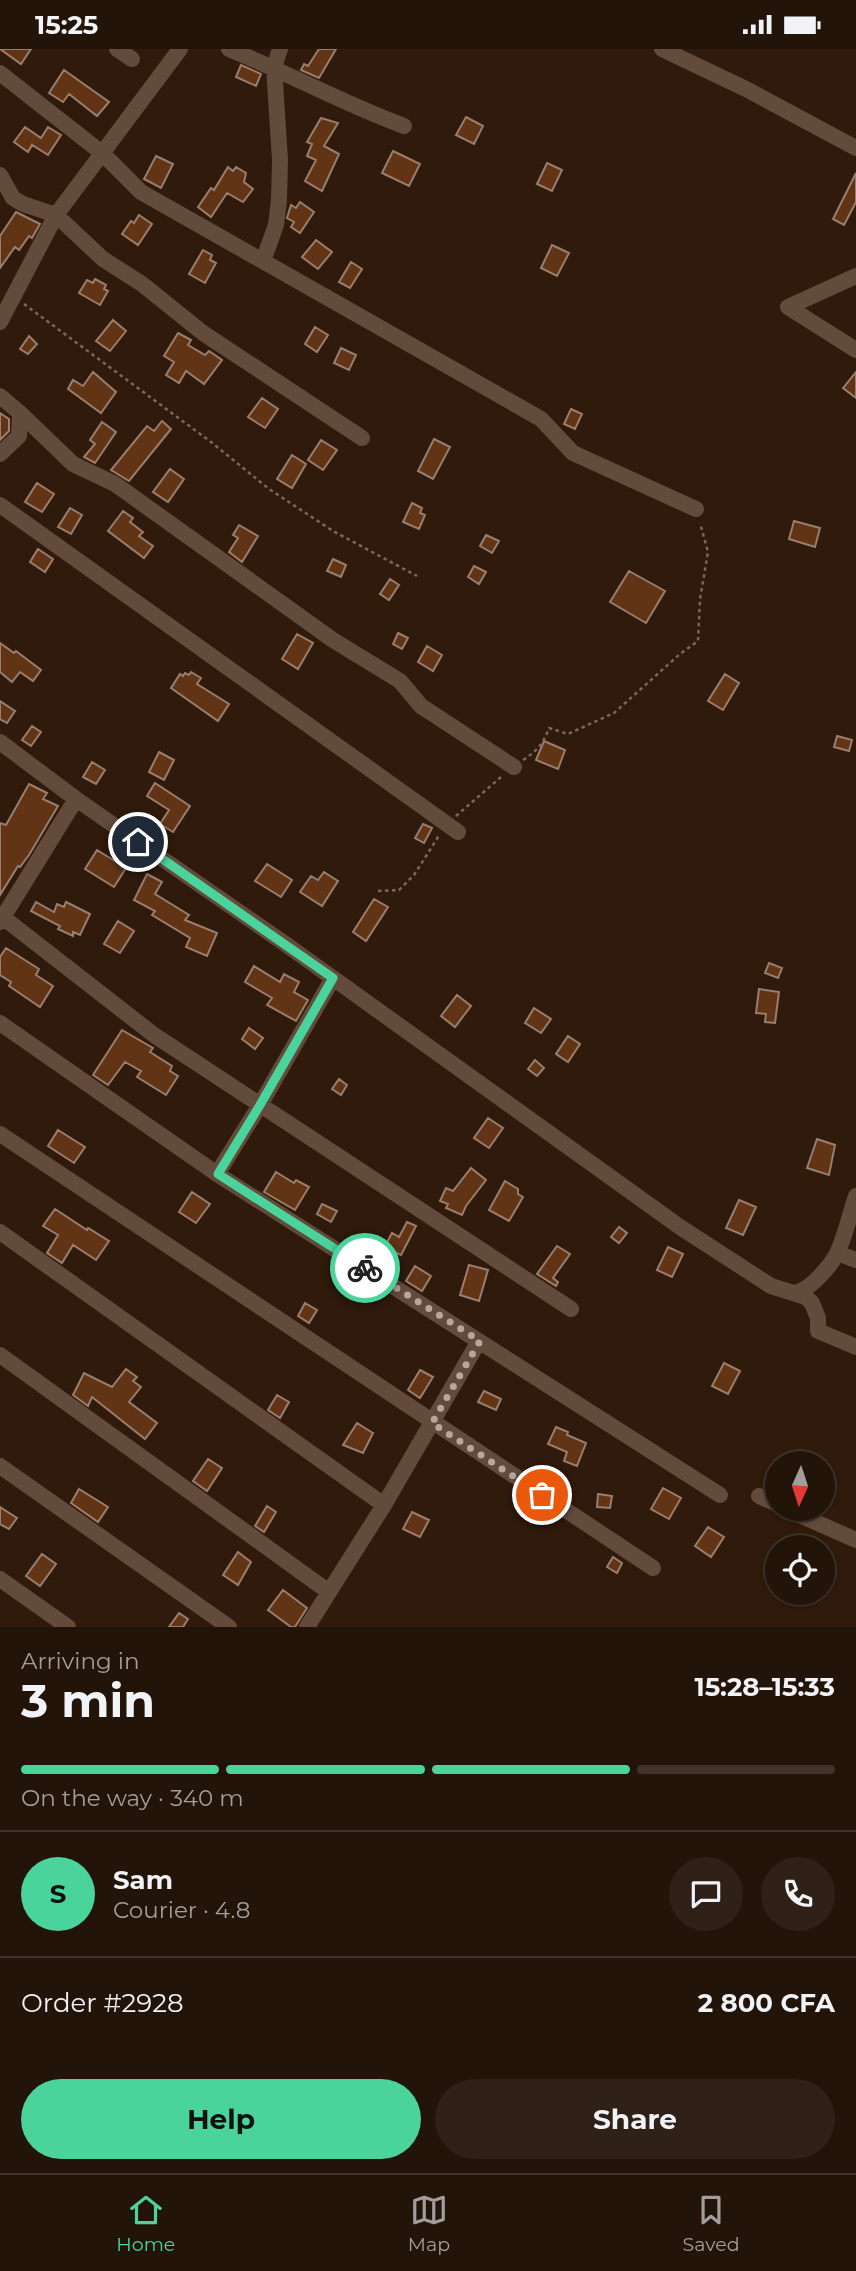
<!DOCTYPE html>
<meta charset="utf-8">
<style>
:root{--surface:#231409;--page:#2f2117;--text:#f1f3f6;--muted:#a39e9c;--line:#40332a;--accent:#4ad49c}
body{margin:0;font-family:Montserrat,sans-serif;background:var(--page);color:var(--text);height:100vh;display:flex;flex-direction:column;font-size:26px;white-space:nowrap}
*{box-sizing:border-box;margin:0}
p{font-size:23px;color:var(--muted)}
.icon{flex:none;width:38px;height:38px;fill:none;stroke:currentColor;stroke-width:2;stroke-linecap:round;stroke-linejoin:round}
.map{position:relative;height:1578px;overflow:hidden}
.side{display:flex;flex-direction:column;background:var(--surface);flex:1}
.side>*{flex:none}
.needle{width:46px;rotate:183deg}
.buttons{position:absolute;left:765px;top:1402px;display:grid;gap:14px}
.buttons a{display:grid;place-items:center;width:70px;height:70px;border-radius:50%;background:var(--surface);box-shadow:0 2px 5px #0004,0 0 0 2px var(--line);font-size:35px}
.pin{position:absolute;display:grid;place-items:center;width:60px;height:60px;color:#fff;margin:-30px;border:4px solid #fff;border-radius:50%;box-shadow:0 2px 7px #0007}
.courier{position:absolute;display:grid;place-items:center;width:70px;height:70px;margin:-35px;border:5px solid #4ad49c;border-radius:50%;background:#fff;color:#222;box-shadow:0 2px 9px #0007}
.overview em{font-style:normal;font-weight:700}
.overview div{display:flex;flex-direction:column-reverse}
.overview{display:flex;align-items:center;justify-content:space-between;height:119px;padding:0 21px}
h1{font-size:46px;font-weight:700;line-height:52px}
.bar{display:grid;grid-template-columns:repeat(4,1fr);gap:10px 7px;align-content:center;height:84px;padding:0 21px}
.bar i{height:9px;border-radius:5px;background:var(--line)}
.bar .on{background:var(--accent)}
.bar p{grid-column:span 4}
.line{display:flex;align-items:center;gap:18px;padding:0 21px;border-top:2px solid var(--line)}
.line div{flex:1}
.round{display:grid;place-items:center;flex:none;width:74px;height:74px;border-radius:37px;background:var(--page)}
.cta{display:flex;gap:14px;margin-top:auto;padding:14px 21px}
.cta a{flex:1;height:80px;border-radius:42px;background:var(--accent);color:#111;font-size:28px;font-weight:700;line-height:80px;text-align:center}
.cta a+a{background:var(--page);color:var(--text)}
.status{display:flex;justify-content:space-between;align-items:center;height:49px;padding:0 35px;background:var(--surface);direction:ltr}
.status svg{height:19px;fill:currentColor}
.tabs{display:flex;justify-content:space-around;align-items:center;height:98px;border-top:2px solid var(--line);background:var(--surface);font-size:19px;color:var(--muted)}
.tabs a{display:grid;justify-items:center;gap:4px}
.tabs .on{color:var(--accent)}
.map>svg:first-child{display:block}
.building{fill:#613415;stroke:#997e6e;stroke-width:2}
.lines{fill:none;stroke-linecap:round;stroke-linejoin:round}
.path{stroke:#7a685d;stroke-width:2.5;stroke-dasharray:3.5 3.5;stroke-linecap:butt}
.minor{stroke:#634b3c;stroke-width:16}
.done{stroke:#b6a69d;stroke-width:7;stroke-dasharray:0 12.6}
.route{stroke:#4ad49c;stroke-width:9}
</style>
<div class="status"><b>15:25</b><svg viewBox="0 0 49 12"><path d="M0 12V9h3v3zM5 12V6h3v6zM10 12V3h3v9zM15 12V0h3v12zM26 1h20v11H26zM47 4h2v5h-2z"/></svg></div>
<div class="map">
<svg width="856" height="1578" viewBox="0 0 856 1578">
<rect width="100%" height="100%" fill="#2f1a0c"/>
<path class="building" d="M0,0H31L21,15Z
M319,0H336L319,29L301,21L304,15L308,17Z
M241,16L261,25L256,37L236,28Z
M64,21L109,53L97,67L69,45L63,53L49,44Z
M466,68L483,77L474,95L456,86Z
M321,69L338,74L324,97L339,105L322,142L305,132L316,111L307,107L312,95L307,93Z
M25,78L41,89L48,78L61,86L48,106L32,96L28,103L14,93Z
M393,102L420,115L409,137L382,124Z
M156,107L173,115L161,139L144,130Z
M547,114L562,121L552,142L537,135Z
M228,118L233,122L236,118L246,124L244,133L253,140L243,153L227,144L211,168L198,158L211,139L214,141Z
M856,124V153L844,176L833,170Z
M300,153L314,163L300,184L291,178L294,173L287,169L291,156L296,159Z
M16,163L40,175L32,189L29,187L19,201L15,198L0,219V187Z
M139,166L152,175L138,196L122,185L131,172L134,174Z
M316,191L332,203L318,220L302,208Z
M552,196L569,204L557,227L541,219Z
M203,201L212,206L210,211L216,214L205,234L189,225Z
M351,213L362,220L350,239L339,233Z
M95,230L106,236L104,240L108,242L100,256L79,244L87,231L93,234Z
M113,271L126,282L110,302L96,292Z
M315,278L328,286L317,303L305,295Z
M178,284L191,291L188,296L205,306L209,302L222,311L204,335L186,322L179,334L166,326L174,313L164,307Z
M29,287L37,295L28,305L20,300Z
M341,299L356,306L349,321L334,314Z
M93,323L116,343L101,364L68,340L73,331L83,337Z
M856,323V349L843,339Z
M262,349L278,360L265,379L248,368Z
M571,360L582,365L575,380L564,375Z
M0,364L9,370V382L0,391Z
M162,372L171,380L129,432L111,421L147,377L154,382Z
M102,373L116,383L95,414L84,408L95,395L90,391Z
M434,390L450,398L433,430L418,422Z
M321,391L337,401L323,421L308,411Z
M292,406L306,415L292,439L277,430Z
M170,420L184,430L168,453L153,443Z
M37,434L54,445L42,463L25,453Z
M412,454L422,459L420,464L425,466L419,480L403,473Z
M70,459L82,466L71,485L58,478Z
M123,462L133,469L130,473L143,483L139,487L153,497L144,509L108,482Z
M794,472L820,479L815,498L789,490Z
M239,476L258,487L242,513L229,503L238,489L233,486Z
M486,486L499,492L492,504L480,497Z
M38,500L53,510L45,523L30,513Z
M333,510L346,516L341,528L327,522Z
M474,517L486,523L479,535L468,528Z
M629,522L665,542L646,574L610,553Z
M390,530L399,536L389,551L380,545Z
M398,584L408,589L402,600L393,595Z
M297,585L313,594L298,620L282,610Z
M0,594L14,604L16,602L41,621L33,632L20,623L12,633L0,623Z
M427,597L442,606L433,622L418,613Z
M191,623L201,629L197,635L229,655L218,672L171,639L180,625L183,627L185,624L189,626Z
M725,625L739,634L723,661L708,652Z
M0,652L15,662L7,674L0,670Z
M32,677L41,683L31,697L22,691Z
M837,687L852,691L849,702L834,698Z
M544,692L565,701L558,720L536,711Z
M159,703L174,711L164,731L149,723Z
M92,713L105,721L96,735L83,728Z
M155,734L190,757L173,783L160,775L169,761L147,747Z
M29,735L47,744L43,750L58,757L29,806L20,818L18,817L0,846V774L6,776Z
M423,775L432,779L424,794L415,789Z
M97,801L126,819L114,838L85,820Z
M267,815L292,831L281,848L255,832Z
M324,823L338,832L322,857L300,843L311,827L318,831Z
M147,825L162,833L155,845L189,866L185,871L217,884L207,907L186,898L190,889L152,866L155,862L134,851Z
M374,850L388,858L366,892L353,883Z
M36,853L54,863L57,855L64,858L66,853L90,865L80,886L73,883V887L58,880L60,877L31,862Z
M118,872L134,882L120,904L104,895Z
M6,899L39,920L36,926L53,937L40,958L9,937L11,933L0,926V908Z
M769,914L782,919L778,929L765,924Z
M254,917L280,933L284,925L299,933L294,943L308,951L296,972L267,956L272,949L245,933Z
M759,940L779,943L775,974L765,973L766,965L756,964Z
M457,946L471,957L455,978L441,967Z
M534,959L551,970L541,984L525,974Z
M249,979L263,989L255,1000L242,990Z
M122,981L153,999L150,1003L172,1017L170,1022L178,1027L166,1046L137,1028L141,1022L125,1013L108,1036L93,1026Z
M568,987L580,995L568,1013L556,1005Z
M535,1011L544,1019L537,1027L528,1020Z
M339,1030L347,1036L341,1046L332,1040Z
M488,1069L503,1079L489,1099L474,1089Z
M58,1081L85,1098L74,1114L48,1097Z
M817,1090L835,1096L829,1126L807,1119Z
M471,1119L486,1131L466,1157L462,1166L446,1159L448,1155L440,1152L446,1139L453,1142Z
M276,1123L294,1134L296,1131L309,1138L295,1161L264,1143Z
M505,1132L518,1140V1145L523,1148L509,1172L489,1161Z
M192,1143L210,1155L196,1174L179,1163Z
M739,1151L756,1158L743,1186L726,1179Z
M322,1155L337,1162L331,1173L317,1165Z
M55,1160L87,1181L88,1179L109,1192L96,1211L73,1196L62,1214L47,1204L58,1186L43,1177Z
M407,1173L416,1177L401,1206L385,1197L392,1184L399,1188Z
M619,1178L627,1184L619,1194L611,1188Z
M557,1197L570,1205L553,1229L558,1233L556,1237L537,1225Z
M668,1198L683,1205L672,1228L657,1221Z
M469,1216L488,1221L479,1252L460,1246Z
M415,1217L431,1227L422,1242L406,1232Z
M305,1254L317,1261L309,1274L298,1267Z
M724,1314L740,1322L728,1345L712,1337Z
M126,1320L137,1328L133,1332L141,1338L129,1353L157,1374L145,1390L92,1348L88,1357L73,1346L84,1324L112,1338Z
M420,1321L433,1328L420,1349L408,1341Z
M484,1342L501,1350L496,1361L478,1353Z
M277,1346L289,1353L280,1369L268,1361Z
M357,1374L373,1384L363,1404L343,1396Z
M556,1378L568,1383L567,1386L586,1394L577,1417L564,1412L567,1403L548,1395Z
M208,1410L222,1419L207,1442L193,1432Z
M663,1439L681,1449L669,1470L651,1460Z
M79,1440L108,1458L98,1473L71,1454Z
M598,1445L612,1447L610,1459L597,1458Z
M267,1457L276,1463L264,1483L255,1477Z
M0,1458L17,1469L9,1480L0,1475Z
M412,1463L429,1471L420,1488L403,1480Z
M708,1478L724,1488L711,1508L695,1497Z
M238,1503L251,1513L238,1536L223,1526Z
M42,1505L56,1515L40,1537L26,1527Z
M613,1508L622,1514L617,1524L607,1518Z
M283,1541L307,1559L295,1578H291L268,1561Z
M179,1564L188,1570L183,1578H169Z"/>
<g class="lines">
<path class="path" d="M24,255L211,393L269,440L333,482L417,527
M523,711C537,702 543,695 549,679L568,685L614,664L680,605L698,592L700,550L708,503L700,474
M456,767L501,728
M378,842L399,841L414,826L440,785"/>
<path class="minor" d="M117,0L132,10
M229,0C288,24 344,55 404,77
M662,0L746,40L856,99
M0,24L102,104L141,143L541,370L573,404L696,460
M0,126L13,149L23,155L56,166L103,210L142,235L203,284L362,389
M263,212L276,176L279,151L280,111L274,18L280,0
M788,258L856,301
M788,258L856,227
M0,273L56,166L180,0
M0,347L20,364L19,387L0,405
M20,364L73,415L115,435L333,591L400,632L421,657L514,718
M0,456L458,783
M0,693L76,750L284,894L680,1178L771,1237L806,1248L812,1254L818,1269V1282L856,1298
M0,866L154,986L571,1260
M0,873L76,750
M0,974L217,1125L720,1446
M0,1085L653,1519
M217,1125L260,1056L333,929
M0,1183L384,1456
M838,1204L856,1211
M793,1244C809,1243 833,1215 839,1200C846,1183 850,1165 856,1147
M0,1306L329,1543
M0,1417L229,1578
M759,1447L777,1455
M786,1460L856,1491
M0,1530L68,1578
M307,1578L384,1456L479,1292"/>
</g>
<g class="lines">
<path class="done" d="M365,1219L480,1292L432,1374L542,1446"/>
<path class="route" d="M138,793L333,929L260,1056L218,1125L365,1219"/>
</g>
</svg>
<div class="buttons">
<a><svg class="needle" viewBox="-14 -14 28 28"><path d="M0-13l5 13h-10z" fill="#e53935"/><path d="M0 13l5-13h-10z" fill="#a39e9c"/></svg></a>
<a><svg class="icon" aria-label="locate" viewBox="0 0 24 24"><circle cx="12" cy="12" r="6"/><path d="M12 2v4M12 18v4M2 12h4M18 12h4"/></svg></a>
</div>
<div class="pin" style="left:542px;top:1446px;background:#ea580c"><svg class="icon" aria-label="bag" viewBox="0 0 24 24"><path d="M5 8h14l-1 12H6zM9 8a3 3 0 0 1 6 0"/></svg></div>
<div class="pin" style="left:138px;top:793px;background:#1f2937"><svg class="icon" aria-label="home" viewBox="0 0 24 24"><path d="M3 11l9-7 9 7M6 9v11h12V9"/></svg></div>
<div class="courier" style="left:365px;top:1219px"><svg class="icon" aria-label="bike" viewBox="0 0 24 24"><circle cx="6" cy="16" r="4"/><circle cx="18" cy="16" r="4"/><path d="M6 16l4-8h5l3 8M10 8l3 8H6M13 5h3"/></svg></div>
</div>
<section class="side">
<div class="overview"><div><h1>3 min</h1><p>Arriving in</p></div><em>15:28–15:33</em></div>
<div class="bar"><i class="on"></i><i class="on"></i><i class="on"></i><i></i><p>On the way · 340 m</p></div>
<div class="line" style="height:126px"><b class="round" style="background:var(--accent);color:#111">S</b><div><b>Sam</b><p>Courier · 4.8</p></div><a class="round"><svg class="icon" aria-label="chat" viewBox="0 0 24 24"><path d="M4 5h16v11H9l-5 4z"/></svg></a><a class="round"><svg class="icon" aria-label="phone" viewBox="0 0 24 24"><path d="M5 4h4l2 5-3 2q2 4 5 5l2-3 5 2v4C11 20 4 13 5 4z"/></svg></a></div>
<div class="line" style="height:91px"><div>Order #2928</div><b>2 800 CFA</b></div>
<div class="cta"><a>Help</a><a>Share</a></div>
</section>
<nav class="tabs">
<a class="on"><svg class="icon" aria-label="home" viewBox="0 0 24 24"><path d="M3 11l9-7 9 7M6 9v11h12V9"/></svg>Home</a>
<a><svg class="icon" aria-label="map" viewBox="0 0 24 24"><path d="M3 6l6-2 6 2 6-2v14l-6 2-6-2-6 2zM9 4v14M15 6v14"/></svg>Map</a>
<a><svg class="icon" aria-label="saved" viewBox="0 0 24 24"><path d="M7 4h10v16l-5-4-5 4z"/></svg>Saved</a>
</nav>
